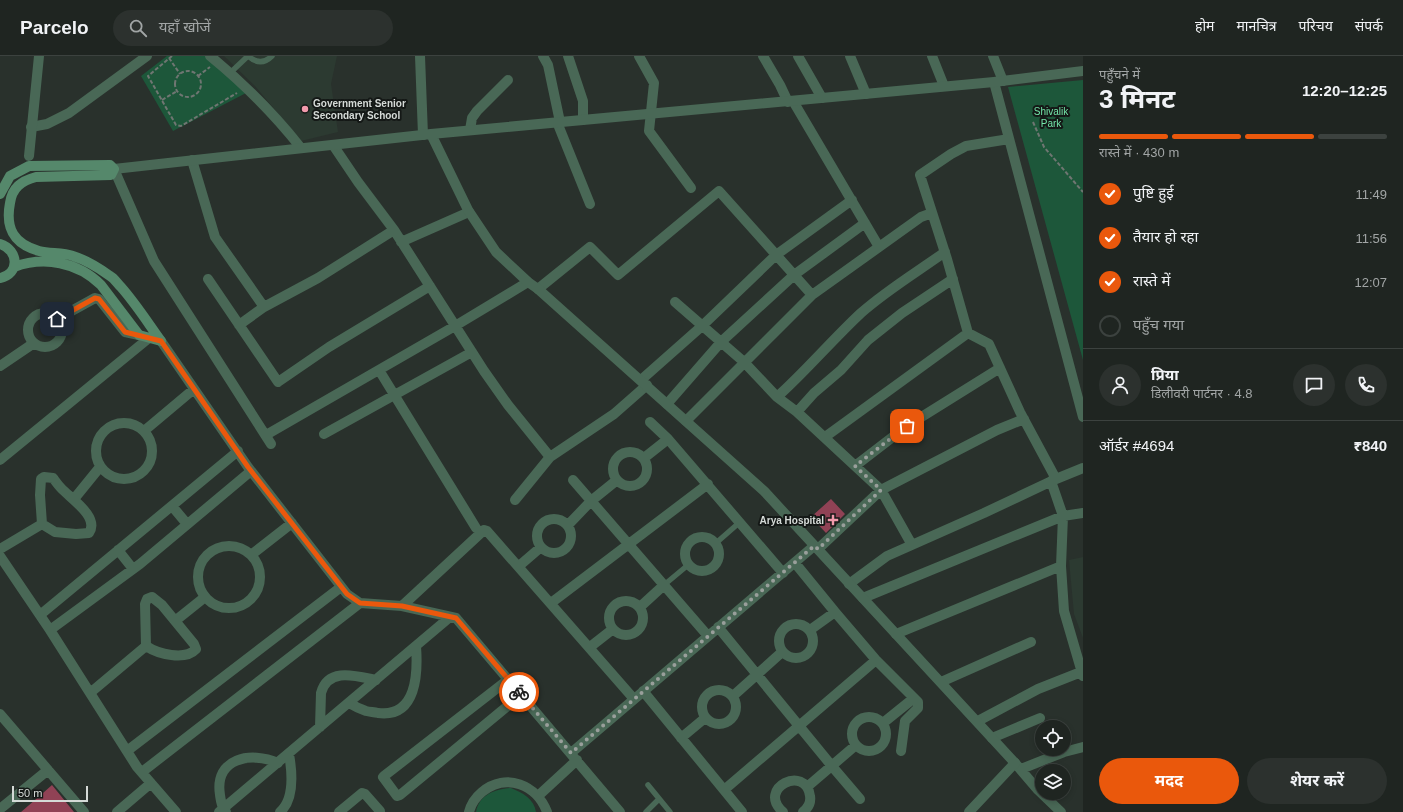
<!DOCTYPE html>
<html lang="hi">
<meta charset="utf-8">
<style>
:root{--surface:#1f2521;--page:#2c312e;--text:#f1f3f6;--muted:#a1a5a5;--line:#3c423f;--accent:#ea580c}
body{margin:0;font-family:Arial,"Noto Sans Devanagari",sans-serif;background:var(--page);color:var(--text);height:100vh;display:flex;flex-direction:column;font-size:15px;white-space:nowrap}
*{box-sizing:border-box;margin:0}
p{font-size:13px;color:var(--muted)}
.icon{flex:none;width:22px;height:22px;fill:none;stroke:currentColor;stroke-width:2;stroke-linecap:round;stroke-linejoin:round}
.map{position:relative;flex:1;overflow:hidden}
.drawer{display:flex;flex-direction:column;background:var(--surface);width:320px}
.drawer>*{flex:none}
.fabs{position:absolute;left:1035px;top:664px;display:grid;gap:8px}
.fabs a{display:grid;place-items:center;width:36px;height:36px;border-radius:50%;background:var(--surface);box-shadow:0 2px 6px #0003,0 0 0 1px var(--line);font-size:20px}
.scale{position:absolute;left:12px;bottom:10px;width:76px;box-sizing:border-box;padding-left:4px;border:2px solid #d5dad7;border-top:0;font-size:11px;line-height:14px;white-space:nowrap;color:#d5dad7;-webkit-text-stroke:3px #141816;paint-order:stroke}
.pin{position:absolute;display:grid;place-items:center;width:34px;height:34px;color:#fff;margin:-17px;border-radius:8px;box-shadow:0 2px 6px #0006}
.courier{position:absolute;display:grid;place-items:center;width:40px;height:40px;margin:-20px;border:3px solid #ea580c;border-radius:50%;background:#fff;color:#222;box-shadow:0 1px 5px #0007}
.summary em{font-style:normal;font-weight:700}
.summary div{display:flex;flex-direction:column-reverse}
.summary{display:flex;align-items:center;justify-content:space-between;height:68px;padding:0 16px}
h1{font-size:26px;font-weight:700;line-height:30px}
.bar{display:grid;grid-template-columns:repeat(4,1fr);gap:6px 4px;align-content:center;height:48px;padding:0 16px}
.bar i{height:5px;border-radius:3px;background:var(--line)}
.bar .selected{background:var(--accent)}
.bar p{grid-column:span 4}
.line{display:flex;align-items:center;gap:10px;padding:0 16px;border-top:1px solid var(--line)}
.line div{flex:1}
.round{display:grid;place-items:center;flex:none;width:42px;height:42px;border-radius:21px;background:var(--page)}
ol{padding:0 16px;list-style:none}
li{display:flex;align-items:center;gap:12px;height:44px}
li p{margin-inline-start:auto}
li .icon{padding:4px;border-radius:50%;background:var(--accent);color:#fff;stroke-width:4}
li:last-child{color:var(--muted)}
li i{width:22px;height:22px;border:2px solid var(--line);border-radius:50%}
.primary-button{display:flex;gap:8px;margin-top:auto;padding:8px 16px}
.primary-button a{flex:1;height:46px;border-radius:24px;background:var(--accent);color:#fff;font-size:16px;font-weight:700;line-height:46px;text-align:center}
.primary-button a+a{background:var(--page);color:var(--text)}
header{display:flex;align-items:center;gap:24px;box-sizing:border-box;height:56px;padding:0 20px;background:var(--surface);border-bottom:1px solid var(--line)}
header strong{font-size:19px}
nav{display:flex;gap:22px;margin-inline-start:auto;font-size:14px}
.search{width:280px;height:36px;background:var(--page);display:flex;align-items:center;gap:10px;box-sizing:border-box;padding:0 14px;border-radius:22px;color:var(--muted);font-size:15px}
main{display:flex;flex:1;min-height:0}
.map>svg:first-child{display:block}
.built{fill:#2c3a31}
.green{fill:#1d573a}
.building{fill:#904255}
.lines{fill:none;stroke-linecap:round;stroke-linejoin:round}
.path{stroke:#6f7672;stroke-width:2;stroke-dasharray:4 2;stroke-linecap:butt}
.service{stroke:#496856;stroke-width:5.5}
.minor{stroke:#496856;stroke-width:10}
.tertiary{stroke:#496856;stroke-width:10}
.secondary{stroke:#55886b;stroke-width:10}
.done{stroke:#999f9b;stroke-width:4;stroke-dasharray:0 7.2}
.route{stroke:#ea580c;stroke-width:5}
.poi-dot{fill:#f29aac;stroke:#141816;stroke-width:1.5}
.labels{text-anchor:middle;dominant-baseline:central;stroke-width:4;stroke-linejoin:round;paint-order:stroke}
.poi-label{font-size:10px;font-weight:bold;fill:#d5dad7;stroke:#141816;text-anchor:start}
.park-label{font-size:10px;fill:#74e6a9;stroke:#141816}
</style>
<header>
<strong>Parcelo</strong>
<div class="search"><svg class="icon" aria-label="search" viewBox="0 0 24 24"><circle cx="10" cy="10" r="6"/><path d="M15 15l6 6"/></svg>यहाँ खोजें</div>
<nav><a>होम</a><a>मानचित्र</a><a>परिचय</a><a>संपर्क</a></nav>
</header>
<main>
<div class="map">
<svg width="1083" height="756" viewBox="0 0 1083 756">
<rect width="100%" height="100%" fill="#29312c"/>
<path class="built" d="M224,0H337L331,28L338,76L301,85L255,30Z
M1083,501V582L1074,558L1069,504Z"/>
<path class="green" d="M167,0H206L246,37L173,75L141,20Z
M1083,24V304L1008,31Z
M511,732C523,737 534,743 536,756H476C479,739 495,733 511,732Z"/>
<path class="building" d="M831,443L845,458L826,477L811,461Z
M52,729L74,756H21L43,737Z"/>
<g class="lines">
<path class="path" d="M172,0L148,20L176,69L181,70L237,37
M169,2L180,18
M175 28a13 13 0 1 1 26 0a13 13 0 1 1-26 0Z
M198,20L210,11
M162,44L177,35
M1033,66L1044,91L1083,136"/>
<path class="service" d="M230,17L248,0C256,7 264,8 272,0
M716,487L740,466
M664,529L688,509
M648,729L670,756
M646,756L659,743"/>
<path class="minor" d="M210,0C243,27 275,59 301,92
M420,0L423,79
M543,0L548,9L560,66
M568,0L583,45V64
M639,0L654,27L649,75L691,132
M763,0L780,29L788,46
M798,0L822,42
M850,0L866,38
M932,0L944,30
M993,0L1003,25
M994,26L1083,361
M793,45L879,191
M557,66L590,148
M31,71L47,68L69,57L147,0
M470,74L472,62L477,55L508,24
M1009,83L966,90L951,98L920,119L947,203L968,277L989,288L1020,356L1056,423
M333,89L358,126L394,174L484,315L508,349L550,401L614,358L647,329
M192,104L215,181L264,251
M114,113L154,205L271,388
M401,186L469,156
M208,223L278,326L329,291L430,230
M538,233L590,191L618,219L719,135L812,239
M675,246L744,306L777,341L797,356L881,434L912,489
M28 274a17 17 0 1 1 34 0a17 17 0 1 1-34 0Z
M57,263L95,242L99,243L125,276L139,279
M239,269L264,251L318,222L394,174
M161,285L248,411L347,538L360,547L402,550L456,562L620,756
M0,310L34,287
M379,314L476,472
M641,324L702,270L776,199L852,144
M777,341C806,315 832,284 861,257C887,234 917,216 945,196
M667,348L721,286L794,219L865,167
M797,356L814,337L841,314L868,284L902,257L953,223
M686,365L812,239L921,161L932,157
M650,366L668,383L783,517
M96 395a28 28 0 1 1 56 0a28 28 0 1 1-56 0Z
M144,375L194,333
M324,378L472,296
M266,379L455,270L528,226
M825,381L968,277
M613 413a17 17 0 1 1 34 0a17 17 0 1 1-34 0Z
M644,402L668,383
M0,404L149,282
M855,410L907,370L1000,312
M44,421L53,422C56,426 58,429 61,432C70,442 100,461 89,477L76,478L55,476L42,468L40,439L41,423Z
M573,424L708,580
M74,443L100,411
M515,444L550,401
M172,450L187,468
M1083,457L1063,460L1061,510L1064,555L1083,620
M537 480a17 17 0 1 1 34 0a17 17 0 1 1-34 0Z
M568,469L591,445L617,424
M685 498a17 17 0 1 1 34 0a17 17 0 1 1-34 0Z
M198 521a31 31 0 1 1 62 0a31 31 0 1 1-62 0Z
M0,493L42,468
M818,493L881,434L997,374L1024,363
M118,494L133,513
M251,499L292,467
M0,500L50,574L137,711L176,756
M795,507L835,556L876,604L918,646V652L905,665L901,695
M519,510L541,491
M849,528L887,500L984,457L1056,423L1083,412
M863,542L1063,460L1051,425
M609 562a17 17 0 1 1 34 0a17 17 0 1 1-34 0Z
M551,547L708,428
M402,550L484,474L487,475L634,643
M640,551L664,529
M40,559L238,395
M175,565L205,541
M779 585a17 17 0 1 1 34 0a17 17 0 1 1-34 0Z
M718,571L831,709L860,743
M50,574L140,508L251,415
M810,574L835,556
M896,578L1061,510
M590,591L613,573
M509,623L384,720L383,721L397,740L400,739L521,639
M941,626L1031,586
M702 651a17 17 0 1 1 34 0a17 17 0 1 1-34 0Z
M643,635L742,756
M90,637L146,590C158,598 185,605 196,593L194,588L162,549L152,541L147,543L145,548L146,590
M733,640L782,596
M349,647C354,650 360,653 366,655C370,656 374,656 378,657C417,662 418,617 416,590
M0,658L84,756
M852 678a17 17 0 1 1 34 0a17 17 0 1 1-34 0Z
M978,665L1038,633L1081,616
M883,667L914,642
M320,671L321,637C328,611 356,620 376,624
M681,682L705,662
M992,682L1040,662
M127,695L341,531
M571,697L814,490
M1015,707L1038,734L1061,756
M1021,713L1064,696L1083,691
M142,716L360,547
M807,731L856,689
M724,734L876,604
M538,740L577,704
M0,753L48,714
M117,756L151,727
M219,756L450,561
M226,756C221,751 221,745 220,739C214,702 251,695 278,707
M280,756C295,743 292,715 289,698
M339,756L362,737L365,738L380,755V756
M469,756C471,748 476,741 482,736C506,716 537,729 547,756
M783,756C756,732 806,708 810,740C811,746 808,752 803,756"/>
<path class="tertiary" d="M431,78L468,154L496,196L528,226L538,233L764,435L1015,707L969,756
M29,100L39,0
M114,113L431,78L994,26L1083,15"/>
<path class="secondary" d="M0,138L10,120L29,110L110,109L114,113L111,119L36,121C21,125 12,132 10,147C5,173 14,188 39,195C50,198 62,196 73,200C86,204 99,212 110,220C114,222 117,227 121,231C136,248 148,267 161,285
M0,188C19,194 20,218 0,222
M14,211C44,200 78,206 101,229L139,279L161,285"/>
</g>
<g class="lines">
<path class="done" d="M519,636L571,697L814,490L818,493L881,434L855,410L907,370"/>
<path class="route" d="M57,263L95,242L99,243L125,276L161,285L248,411L347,538L360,547L402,550L456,562L519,636"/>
</g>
<g class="poi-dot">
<circle cx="305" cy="53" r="4"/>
<path d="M831 458h4v4h4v4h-4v4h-4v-4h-4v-4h4z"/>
</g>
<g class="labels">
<g class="poi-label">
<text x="313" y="47">Government Senior<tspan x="313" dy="12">Secondary School</tspan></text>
<text x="824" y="464" text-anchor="end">Arya Hospital</text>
</g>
<g class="park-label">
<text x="1051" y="55">Shivalik<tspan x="1051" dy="12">Park</tspan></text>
</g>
</g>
</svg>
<div class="fabs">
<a><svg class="icon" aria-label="locate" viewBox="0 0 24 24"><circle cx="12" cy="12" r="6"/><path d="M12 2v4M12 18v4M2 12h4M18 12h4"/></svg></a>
<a><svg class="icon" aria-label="layers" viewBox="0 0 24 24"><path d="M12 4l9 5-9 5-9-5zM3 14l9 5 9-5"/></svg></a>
</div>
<div class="scale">50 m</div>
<div class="pin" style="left:907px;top:370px;background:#ea580c"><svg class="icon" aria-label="bag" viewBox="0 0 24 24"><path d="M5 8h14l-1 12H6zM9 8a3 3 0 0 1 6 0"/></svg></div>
<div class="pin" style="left:57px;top:263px;background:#1f2937"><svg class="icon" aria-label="home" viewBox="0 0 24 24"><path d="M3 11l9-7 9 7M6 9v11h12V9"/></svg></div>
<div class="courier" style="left:519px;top:636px"><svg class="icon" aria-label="bike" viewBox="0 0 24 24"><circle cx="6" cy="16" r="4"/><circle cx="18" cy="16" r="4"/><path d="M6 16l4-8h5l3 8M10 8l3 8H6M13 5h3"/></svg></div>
</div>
<section class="drawer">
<div class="summary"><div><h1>3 मिनट</h1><p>पहुँचने में</p></div><em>12:20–12:25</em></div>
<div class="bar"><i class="selected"></i><i class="selected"></i><i class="selected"></i><i></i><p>रास्ते में · 430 m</p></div>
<ol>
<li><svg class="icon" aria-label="check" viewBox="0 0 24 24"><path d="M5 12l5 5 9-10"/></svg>पुष्टि हुई<p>11:49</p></li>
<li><svg class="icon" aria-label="check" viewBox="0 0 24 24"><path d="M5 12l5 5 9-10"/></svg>तैयार हो रहा<p>11:56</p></li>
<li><svg class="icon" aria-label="check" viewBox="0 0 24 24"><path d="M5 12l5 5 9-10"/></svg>रास्ते में<p>12:07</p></li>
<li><i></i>पहुँच गया</li>
</ol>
<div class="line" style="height:72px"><a class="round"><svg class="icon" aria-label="person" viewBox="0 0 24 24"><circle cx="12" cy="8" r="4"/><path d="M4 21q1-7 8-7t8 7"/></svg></a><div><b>प्रिया</b><p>डिलीवरी पार्टनर · 4.8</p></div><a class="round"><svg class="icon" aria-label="chat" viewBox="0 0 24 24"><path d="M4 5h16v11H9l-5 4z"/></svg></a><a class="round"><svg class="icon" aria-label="phone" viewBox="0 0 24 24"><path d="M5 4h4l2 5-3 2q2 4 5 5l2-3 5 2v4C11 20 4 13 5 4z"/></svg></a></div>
<div class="line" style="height:52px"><div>ऑर्डर #4694</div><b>₹840</b></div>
<div class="primary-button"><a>मदद</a><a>शेयर करें</a></div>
</section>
</main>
